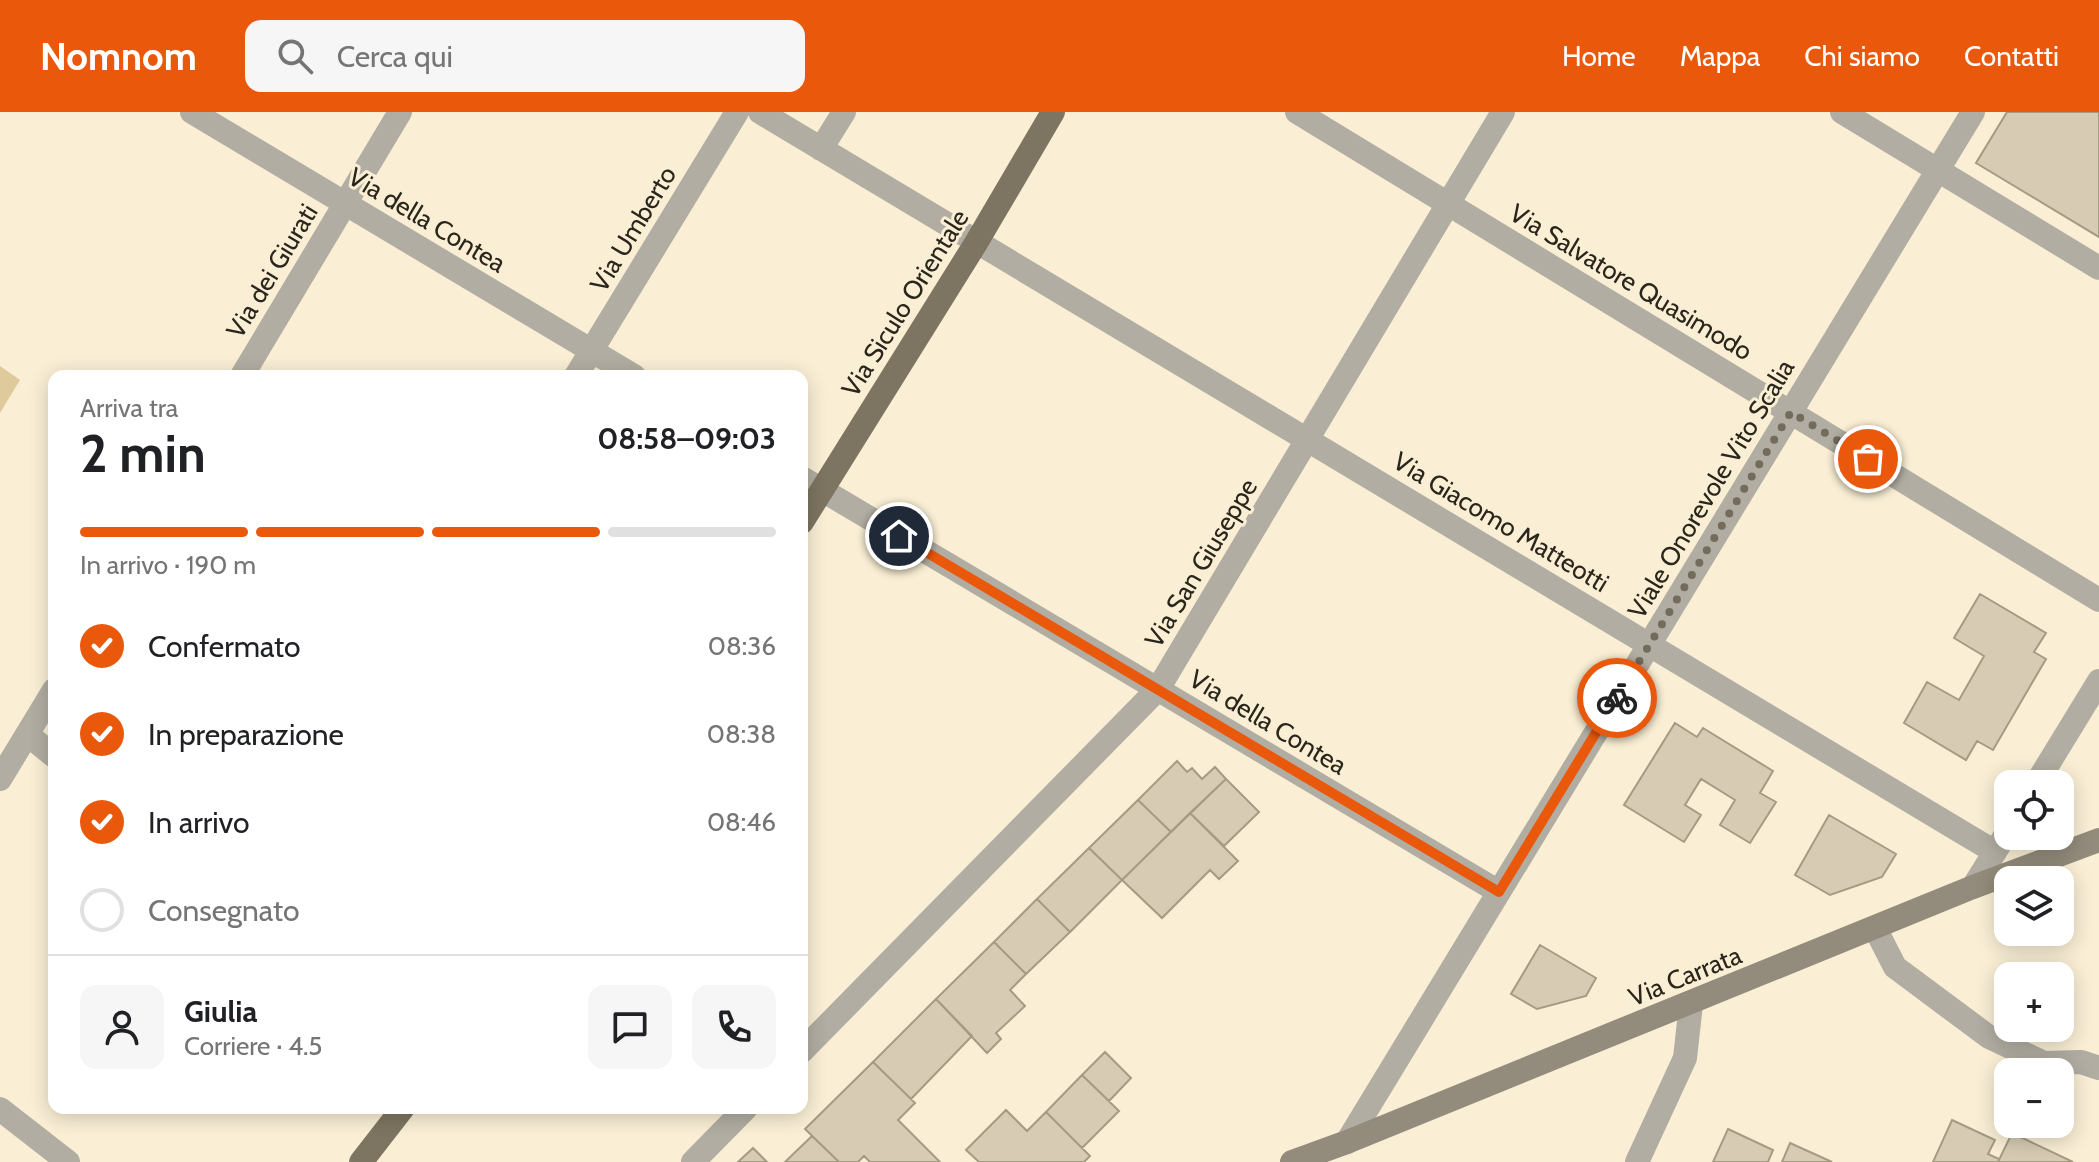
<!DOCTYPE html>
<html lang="it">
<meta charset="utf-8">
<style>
:root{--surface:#fff;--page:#f6f6f6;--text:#202124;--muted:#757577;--line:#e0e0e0;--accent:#ea580c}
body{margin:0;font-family:Cabin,sans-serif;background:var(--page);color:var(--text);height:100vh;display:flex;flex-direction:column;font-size:30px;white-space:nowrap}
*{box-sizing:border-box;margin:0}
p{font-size:26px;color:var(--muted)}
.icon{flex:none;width:44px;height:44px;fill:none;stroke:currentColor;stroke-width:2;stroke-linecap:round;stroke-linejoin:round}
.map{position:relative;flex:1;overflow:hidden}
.side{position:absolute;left:48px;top:258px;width:760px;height:744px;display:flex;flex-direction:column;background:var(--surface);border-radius:16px;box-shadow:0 4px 20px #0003}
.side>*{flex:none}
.fabs{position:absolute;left:1994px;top:658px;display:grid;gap:16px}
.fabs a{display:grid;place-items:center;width:80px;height:80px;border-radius:16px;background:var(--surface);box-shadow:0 4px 20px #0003;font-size:40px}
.pin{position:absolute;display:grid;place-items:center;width:68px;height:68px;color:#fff;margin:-34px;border:4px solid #fff;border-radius:50%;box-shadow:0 2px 8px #0007}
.courier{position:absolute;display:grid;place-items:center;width:80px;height:80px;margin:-40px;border:6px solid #ea580c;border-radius:50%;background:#fff;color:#222;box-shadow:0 2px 10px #0007}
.overview em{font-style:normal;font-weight:800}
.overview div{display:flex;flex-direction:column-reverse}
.overview{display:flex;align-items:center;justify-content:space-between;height:136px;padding:0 32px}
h1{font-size:52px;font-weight:800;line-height:60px}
.bar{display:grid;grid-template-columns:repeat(4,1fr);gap:12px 8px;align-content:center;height:96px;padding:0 32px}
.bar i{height:10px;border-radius:6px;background:var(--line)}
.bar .selected{background:var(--accent)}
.bar p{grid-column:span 4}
.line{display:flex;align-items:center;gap:20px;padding:0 32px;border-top:2px solid var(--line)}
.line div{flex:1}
.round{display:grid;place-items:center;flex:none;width:84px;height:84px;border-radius:16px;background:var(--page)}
ol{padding:0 32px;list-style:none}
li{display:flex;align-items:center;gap:24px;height:88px}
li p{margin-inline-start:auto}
li .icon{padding:8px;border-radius:50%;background:var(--accent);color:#fff;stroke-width:4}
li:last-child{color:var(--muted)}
li i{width:44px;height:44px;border:4px solid var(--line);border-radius:50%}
header{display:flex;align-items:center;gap:48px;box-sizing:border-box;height:112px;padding:0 40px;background:var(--accent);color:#fff}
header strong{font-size:38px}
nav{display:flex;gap:44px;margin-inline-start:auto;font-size:28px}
.search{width:560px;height:72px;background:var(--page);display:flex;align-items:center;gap:20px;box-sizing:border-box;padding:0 28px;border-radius:16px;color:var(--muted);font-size:30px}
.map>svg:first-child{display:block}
.green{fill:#deca9a}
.building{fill:#d7ccb3;stroke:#a59b83;stroke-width:2}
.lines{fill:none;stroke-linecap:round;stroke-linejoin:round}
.street{stroke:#b1ada2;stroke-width:24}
.secondary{stroke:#938c7c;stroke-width:24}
.primary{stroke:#7d7561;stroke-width:24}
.done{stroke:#736c5d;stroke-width:8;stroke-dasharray:0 14.4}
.route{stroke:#ea580c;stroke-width:10}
.labels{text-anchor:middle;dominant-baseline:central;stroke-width:6;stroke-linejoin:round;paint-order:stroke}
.street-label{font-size:26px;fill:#2a261c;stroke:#faefd5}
</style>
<header>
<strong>Nomnom</strong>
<div class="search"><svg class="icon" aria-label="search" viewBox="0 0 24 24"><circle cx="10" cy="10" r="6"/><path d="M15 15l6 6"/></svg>Cerca qui</div>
<nav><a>Home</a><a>Mappa</a><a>Chi siamo</a><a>Contatti</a></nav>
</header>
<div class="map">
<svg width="2099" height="1050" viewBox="0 0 2099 1050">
<rect width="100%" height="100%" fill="#faefd5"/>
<path class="green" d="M0,254L20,268L0,301Z"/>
<path class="building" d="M2007,0H2099V125L1976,51Z
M1980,482L2046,521L2034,540L2046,547L1993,638L1977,629L1966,648L1904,611L1927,570L1959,588L1984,544L1954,526Z
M1675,611L1697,625L1703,616L1773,659L1760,681L1776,690L1750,731L1720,713L1735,688L1701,667L1685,693L1701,703L1684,730L1624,693Z
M1177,649L1187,660L1192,656L1202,667L1215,655L1226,667L1171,720L1138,688Z
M1226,667L1259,700L1224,734L1190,701Z
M1138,688L1171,720L1122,768L1089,736Z
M1190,701L1238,749L1219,767L1210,758L1162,806L1122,768Z
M1829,703L1896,742L1882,765L1830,783L1795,763Z
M1089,736L1122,768L1070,820L1037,787Z
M1037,787L1070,820L1026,862L994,830Z
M994,830L1026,862L1010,878L1025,894L996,921L1001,927L987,941L936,887Z
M1540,833L1596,866L1586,884L1537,897L1511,882Z
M936,887L972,924L911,987L873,950Z
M1105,940L1131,966L1109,989L1082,963Z
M873,950L915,991L898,1008L940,1050H870L864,1044L858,1050H839L805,1017Z
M1082,963L1119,999L1082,1036L1046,1000Z
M1006,998L1027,1019L1046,1000L1090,1044L1084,1050H979L966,1038Z
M1952,1008L1995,1028L1988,1042L1999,1047L1998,1050H1933Z
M1728,1017L1773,1038L1768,1050H1713Z
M2012,1021L2073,1050H1998Z
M812,1024L839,1050H785Z
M1790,1031L1832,1050H1782Z
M753,1036L767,1050H738Z"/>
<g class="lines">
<path class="street" d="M192,0L634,264
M760,0L1995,740
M1297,0L2099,488
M1842,0L2099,156
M821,37L844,0
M242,264L400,0
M576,264L737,0
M802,366L1499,780
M27,622L54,644
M0,667L54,578
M2036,672L2099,569
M1973,775L2008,719
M1875,816L1895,855L1989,925L2044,951L2081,950L2099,956
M802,939L1158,577L1503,0
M0,997L68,1050
M1347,1030L1973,0
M693,1050L746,996
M1637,1050L1685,946L1691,892"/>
<path class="secondary" d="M1292,1050L1347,1030L1973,775L2099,728"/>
<path class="primary" d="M802,410L976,131L1053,0
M361,1050L403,996"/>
</g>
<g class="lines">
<path class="done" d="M1617,586L1791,300L1868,347"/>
<path class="route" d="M899,424L1499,780L1617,586"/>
</g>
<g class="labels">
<g class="street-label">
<text transform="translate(427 108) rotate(31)">Via della Contea</text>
<text transform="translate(633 117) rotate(-59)">Via Umberto</text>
<text transform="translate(272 159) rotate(-59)">Via dei Giurati</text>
<text transform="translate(1631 170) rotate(31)">Via Salvatore Quasimodo</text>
<text transform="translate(905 191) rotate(-58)">Via Siculo Orientale</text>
<text transform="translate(1711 377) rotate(-59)">Viale Onorevole Vito Scalia</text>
<text transform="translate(1501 410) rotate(31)">Via Giacomo Matteotti</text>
<text transform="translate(1201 451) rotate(-59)">Via San Giuseppe</text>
<text transform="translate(1268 610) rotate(31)">Via della Contea</text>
<text transform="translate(1685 864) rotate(-22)">Via Carrata</text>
</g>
</g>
</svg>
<div class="fabs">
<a><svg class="icon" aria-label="locate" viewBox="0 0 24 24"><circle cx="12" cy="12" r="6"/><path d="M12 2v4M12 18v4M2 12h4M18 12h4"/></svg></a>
<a><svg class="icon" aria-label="layers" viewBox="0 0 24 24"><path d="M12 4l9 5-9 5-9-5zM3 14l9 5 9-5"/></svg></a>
<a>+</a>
<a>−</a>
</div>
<div class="pin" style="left:1868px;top:347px;background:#ea580c"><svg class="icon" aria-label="bag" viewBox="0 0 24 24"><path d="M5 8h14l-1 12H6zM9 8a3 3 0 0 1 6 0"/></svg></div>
<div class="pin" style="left:899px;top:424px;background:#1f2937"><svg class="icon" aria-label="home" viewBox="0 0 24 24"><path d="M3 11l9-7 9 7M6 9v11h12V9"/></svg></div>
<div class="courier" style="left:1617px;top:586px"><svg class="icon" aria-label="bike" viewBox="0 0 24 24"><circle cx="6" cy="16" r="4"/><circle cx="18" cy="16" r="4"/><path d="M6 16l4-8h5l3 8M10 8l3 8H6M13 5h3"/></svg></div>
<section class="side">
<div class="overview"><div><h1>2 min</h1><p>Arriva tra</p></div><em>08:58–09:03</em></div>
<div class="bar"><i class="selected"></i><i class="selected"></i><i class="selected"></i><i></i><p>In arrivo · 190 m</p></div>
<ol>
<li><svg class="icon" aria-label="check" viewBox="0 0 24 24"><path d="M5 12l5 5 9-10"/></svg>Confermato<p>08:36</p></li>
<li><svg class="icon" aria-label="check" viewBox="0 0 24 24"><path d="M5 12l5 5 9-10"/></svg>In preparazione<p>08:38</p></li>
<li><svg class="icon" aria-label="check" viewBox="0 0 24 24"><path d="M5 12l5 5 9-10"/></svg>In arrivo<p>08:46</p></li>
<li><i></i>Consegnato</li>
</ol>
<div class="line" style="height:144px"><a class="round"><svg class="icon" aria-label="person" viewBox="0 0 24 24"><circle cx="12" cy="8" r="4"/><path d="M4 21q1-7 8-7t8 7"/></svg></a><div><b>Giulia</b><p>Corriere · 4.5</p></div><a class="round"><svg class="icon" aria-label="chat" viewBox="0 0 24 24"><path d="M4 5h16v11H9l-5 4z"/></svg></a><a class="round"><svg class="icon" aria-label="phone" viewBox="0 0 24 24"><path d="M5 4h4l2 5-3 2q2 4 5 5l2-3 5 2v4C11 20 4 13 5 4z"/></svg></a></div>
</section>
</div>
